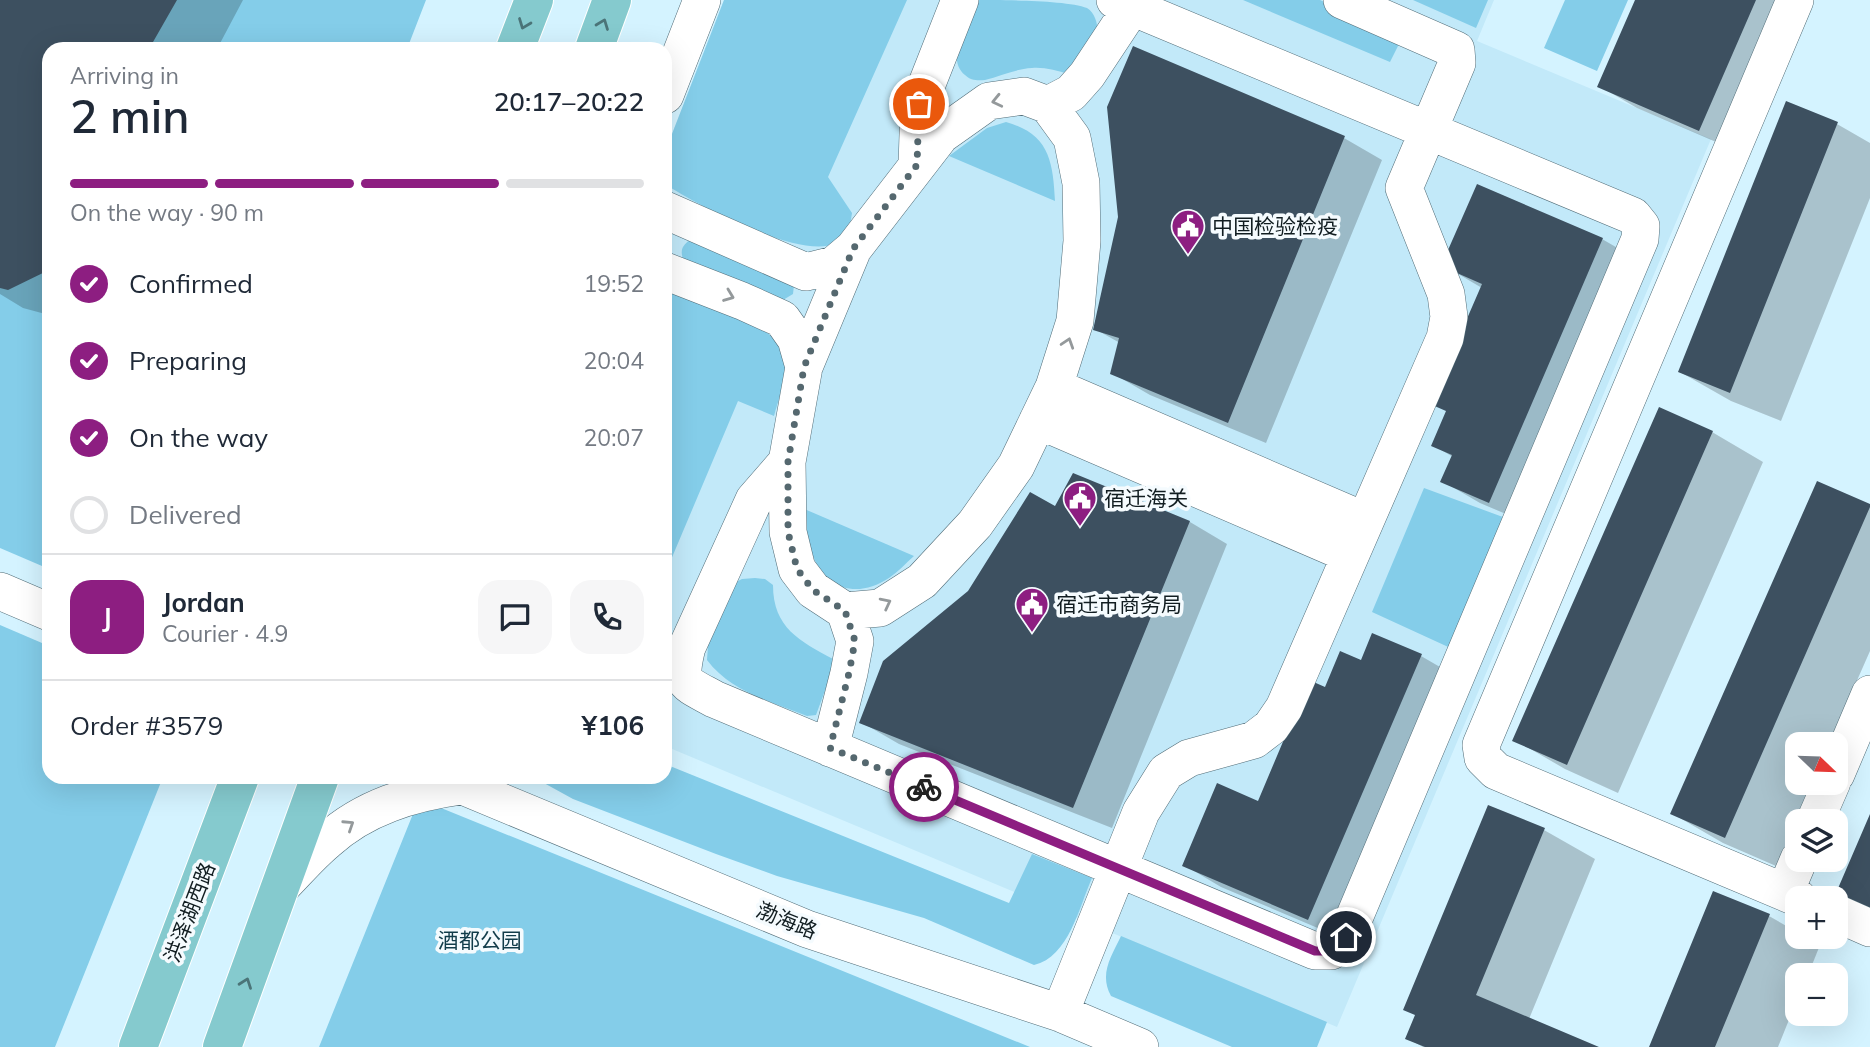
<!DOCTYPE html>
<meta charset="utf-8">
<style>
:root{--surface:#fff;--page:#f6f6f7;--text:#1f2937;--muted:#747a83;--line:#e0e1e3;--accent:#8d1e81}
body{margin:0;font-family:Mulish,"Noto Sans SC",sans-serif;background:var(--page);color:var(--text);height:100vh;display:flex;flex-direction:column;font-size:26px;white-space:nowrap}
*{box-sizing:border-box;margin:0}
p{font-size:23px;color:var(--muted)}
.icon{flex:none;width:38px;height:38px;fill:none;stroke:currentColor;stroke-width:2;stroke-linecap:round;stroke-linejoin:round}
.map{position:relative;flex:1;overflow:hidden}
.panel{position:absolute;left:42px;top:42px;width:630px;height:742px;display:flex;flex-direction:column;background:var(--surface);border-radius:21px;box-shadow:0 7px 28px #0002}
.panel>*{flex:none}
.needle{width:46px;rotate:113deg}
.tools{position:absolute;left:1785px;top:732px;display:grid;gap:14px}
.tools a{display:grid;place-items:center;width:63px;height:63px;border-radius:14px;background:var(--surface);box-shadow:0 7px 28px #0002;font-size:35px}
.pin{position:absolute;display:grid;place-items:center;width:60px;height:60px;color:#fff;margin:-30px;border:4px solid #fff;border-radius:50%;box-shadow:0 2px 7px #0007}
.courier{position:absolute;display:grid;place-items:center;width:70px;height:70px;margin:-35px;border:5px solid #8d1e81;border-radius:50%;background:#fff;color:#222;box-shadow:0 2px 9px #0007}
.headline em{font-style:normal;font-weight:600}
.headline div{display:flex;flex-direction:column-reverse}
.headline{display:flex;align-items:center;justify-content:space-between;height:119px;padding:0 28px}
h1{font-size:46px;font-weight:600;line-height:52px}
.bar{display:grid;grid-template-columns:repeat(4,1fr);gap:10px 7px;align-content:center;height:84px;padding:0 28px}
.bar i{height:9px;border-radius:5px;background:var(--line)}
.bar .selected{background:var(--accent)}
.bar p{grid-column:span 4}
.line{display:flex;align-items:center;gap:18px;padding:0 28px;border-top:2px solid var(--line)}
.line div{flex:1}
.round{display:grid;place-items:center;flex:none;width:74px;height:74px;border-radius:21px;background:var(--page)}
ol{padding:0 28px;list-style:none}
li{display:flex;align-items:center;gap:21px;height:77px}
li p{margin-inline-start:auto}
li .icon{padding:7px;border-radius:50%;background:var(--accent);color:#fff;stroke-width:4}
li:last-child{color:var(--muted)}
li i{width:38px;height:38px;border:4px solid var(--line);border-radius:50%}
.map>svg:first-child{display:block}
.built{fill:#c2e9f9}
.green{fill:#84cde9}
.shadow{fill:#0003}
.building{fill:#3d5060}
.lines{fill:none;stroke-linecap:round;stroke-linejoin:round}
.minor-casing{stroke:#526d78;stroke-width:38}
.major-casing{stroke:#fff;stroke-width:40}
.minor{stroke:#fff;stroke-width:37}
.major{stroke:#85cace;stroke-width:38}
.oneway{stroke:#4b7478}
.oneway2{stroke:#94999b}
.done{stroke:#55686f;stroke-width:7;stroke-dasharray:0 12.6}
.route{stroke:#8d1e81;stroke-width:9}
.labels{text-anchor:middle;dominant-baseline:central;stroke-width:7;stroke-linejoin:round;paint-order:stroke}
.poi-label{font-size:21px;fill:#111d21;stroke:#f5fbfe;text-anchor:start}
.street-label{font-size:21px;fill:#111d21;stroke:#f5fbfe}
.park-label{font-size:21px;fill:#113c4a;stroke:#f5fbfe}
</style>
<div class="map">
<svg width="1870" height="1047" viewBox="0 0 1870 1047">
<rect width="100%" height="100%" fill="#d4f3ff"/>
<path class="built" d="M724,0H1494L1477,41L1711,139L1337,1027L665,746V152Z"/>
<path class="green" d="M0,0H426L407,49H49V569L0,548Z
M724,0H907L828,177L852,213C851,219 850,229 847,234C822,275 694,203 665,184V152Z
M976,0C1003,0 1067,0 1087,8C1095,13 1097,22 1098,32L1069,74C1057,71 1045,67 1032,68C1015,69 1001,76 985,80C977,81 970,80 965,75C944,58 968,19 976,0Z
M1243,0H1320L1403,36L1390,62Z
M1413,0H1488L1476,28Z
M1565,0H1628L1597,71L1544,48Z
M1006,122C1049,134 1053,161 1055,201L949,156L987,128Z
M693,237L794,285L793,294L783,300L683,259C679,247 685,244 693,237Z
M665,287C691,298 776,325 784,352C790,372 779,397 774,416L738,401L665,574Z
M1424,488L1511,520L1457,651L1372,612Z
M802,508L914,556C906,563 898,572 889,578C859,598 827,591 813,556C807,541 805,523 802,508Z
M755,578L765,579L773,585C773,628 800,641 833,659L831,674L816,715L807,716C772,702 731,692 707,660L709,631L732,584L742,579Z
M0,625L49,646V777H163L55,1047H0Z
M665,764L1009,903L1032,854L1092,878C1079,907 1069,957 1034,965L924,918L777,876L716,854L573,799L533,777H665Z
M419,799L1030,1047H319Z
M1121,936L1327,1022L1317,1047H1232L1111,996C1099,974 1111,957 1121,936Z"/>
<path class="shadow" d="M0,0H243L217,49H49V315L23,308L0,294Z
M1637,0H1803L1737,151L1637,108L1599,86Z
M1787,104L1837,124L1870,143V198L1781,421L1731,401L1680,372Z
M1344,138L1382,160L1266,443L1150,395L1112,373L1120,343L1095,329L1120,218Z
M1602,239L1640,261L1527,523L1480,503L1442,481L1453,457L1433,445L1448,412L1482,288L1443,265Z
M1712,432L1763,462L1618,793L1565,769L1515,740Z
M1073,475L1190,522L1227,544L1112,828L899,744L861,722L1055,508Z
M1870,506V651L1829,744H1797V782H1813L1776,866L1723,843L1673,814Z
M1421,656L1459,678L1346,940L1221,887L1184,865L1259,803L1326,689L1362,662Z
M1544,830L1595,859L1529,1019L1594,1047H1423L1407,1038Z
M1769,916L1797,932V936H1804L1820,945L1808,975H1797V1000L1778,1047H1651Z"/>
<path class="building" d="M0,0H177L149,49H49V270L8,290L0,288Z
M1635,0H1756L1699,131L1597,87Z
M1133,46L1345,136L1228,423L1110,374L1119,338L1093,330L1118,217L1107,107Z
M1786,101L1838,122L1730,393L1678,372Z
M1477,184L1603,238L1489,503L1440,482L1452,455L1431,446L1446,411L1430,404L1482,284L1441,266Z
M1659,407L1713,431L1567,765L1512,741Z
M1073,473L1190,521L1073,808L859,723L883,661L968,591L1030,492L1055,506Z
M1817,481L1870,504V507L1725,838L1670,814Z
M1372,633L1422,654L1308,920L1182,866L1217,783L1258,801L1309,680L1325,687L1340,651L1361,660Z
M1488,805L1545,828L1476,995L1599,1047H1425L1405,1039L1415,1015L1403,1010Z
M1870,814V908L1836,893Z
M1713,891L1770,914L1715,1047H1649Z"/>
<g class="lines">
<defs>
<path id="minor" d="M1795,0L1481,745L1483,758L1496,771L1798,898
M665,95L702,0
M1048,105L1071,93L1087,75L1132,7
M917,165L919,104L960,0
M665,210L806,272L834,265L853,249L941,135L989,101L1024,96L1048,105L1072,138L1081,183L1082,241L1075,321L1054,387L1016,466L975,524L922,581L880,608L845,611L813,590L797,569L788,532L787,462L804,367L796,339L782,319L742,301L665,271
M804,367L853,249
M1054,387L1365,521
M1038,420L1349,554
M787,462L754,500L687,647C678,684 683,682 714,699L1315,951H1331L1346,937L1640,239L1641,226L1633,216L1115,0
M0,591L49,612
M830,748L849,673L855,641L845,611
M1836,774L1870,694
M441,777L807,929L1060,1013L1140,1047
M1815,821L1832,782
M280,888C296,872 310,855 327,841C364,807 412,793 461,786L457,778
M1785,892L1799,859
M1836,913L1870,928
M1060,1013L1141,812L1166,772L1189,758L1254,740L1271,727L1284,708L1445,338L1449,317L1446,294L1404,188L1457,63L1456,50L1342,0"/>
<path id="major" d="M515,49L534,0
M594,49L612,0
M138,1047L240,777
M222,1047L320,777"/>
</defs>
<use href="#minor" class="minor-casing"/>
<use href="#major" class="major-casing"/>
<use href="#minor" class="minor"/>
<use href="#major" class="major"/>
</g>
<defs><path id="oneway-chevron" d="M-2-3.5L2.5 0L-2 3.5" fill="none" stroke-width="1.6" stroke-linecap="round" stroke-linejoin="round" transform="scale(1.75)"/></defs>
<g class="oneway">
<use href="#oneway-chevron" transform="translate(524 24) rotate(111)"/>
<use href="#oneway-chevron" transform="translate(603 24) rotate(-69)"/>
<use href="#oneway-chevron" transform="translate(246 983) rotate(-70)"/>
</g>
<g class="oneway2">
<use href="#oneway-chevron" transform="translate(997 101) rotate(167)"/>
<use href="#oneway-chevron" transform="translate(729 296) rotate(21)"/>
<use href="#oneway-chevron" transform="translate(1068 343) rotate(-72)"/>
<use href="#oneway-chevron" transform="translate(886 603) rotate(-27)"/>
<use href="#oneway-chevron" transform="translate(349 825) rotate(-33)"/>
</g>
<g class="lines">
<path class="done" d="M919,104L917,165L853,249L804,367L788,462V532L797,569L813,590L845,611L855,641L849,673L830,748L924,787"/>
<path class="route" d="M924,787L1315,951H1331L1346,937"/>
</g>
<defs>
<symbol id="civic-pin" viewBox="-11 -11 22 30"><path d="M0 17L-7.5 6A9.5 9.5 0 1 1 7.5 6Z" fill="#8d1e81" stroke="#f5fbfe"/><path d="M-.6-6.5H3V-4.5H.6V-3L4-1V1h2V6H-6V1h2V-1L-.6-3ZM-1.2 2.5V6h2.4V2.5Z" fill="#fff"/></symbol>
</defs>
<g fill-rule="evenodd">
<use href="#civic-pin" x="1169" y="207" width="38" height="52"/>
<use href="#civic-pin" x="1061" y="479" width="38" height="52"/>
<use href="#civic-pin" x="1013" y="585" width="38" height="52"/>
</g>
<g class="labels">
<g class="poi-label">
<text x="1212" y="226">中国检验检疫</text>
<text x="1104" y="498">宿迁海关</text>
<text x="1056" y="604">宿迁市商务局</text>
</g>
<g class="street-label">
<text transform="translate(189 912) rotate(-69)">洪泽湖西路</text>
<text transform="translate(787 920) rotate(22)">渤海路</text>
</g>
<g class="park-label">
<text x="480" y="940">酒都公园</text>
</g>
</g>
</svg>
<div class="tools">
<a><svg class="needle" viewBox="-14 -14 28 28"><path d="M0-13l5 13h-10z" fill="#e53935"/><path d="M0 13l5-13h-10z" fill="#747a83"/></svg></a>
<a><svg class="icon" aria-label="layers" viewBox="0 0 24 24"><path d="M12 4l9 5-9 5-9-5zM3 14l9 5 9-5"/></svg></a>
<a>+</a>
<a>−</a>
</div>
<div class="pin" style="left:919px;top:104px;background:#ea580c"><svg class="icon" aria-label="bag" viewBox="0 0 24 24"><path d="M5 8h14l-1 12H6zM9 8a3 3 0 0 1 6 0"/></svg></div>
<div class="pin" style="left:1346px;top:937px;background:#1f2937"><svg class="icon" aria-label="home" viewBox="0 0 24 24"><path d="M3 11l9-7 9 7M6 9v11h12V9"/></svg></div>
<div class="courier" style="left:924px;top:787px"><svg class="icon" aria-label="bike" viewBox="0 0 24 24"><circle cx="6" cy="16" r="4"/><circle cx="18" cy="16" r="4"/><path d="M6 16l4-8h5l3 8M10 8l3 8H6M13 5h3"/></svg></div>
<section class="panel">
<div class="headline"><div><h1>2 min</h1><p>Arriving in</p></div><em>20:17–20:22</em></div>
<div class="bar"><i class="selected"></i><i class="selected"></i><i class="selected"></i><i></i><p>On the way · 90 m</p></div>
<ol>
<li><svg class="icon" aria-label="check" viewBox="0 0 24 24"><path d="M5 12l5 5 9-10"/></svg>Confirmed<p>19:52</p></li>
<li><svg class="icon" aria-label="check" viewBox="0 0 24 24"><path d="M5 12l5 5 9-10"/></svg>Preparing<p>20:04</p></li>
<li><svg class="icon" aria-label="check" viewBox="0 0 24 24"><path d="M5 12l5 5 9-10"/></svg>On the way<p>20:07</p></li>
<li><i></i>Delivered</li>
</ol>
<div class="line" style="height:126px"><b class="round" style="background:var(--accent);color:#fff">J</b><div><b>Jordan</b><p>Courier · 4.9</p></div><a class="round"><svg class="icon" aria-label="chat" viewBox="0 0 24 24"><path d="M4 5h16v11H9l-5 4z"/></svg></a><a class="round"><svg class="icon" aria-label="phone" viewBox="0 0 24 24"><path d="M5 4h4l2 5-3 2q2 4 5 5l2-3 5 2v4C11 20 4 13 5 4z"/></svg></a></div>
<div class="line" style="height:91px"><div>Order #3579</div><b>¥106</b></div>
</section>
</div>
